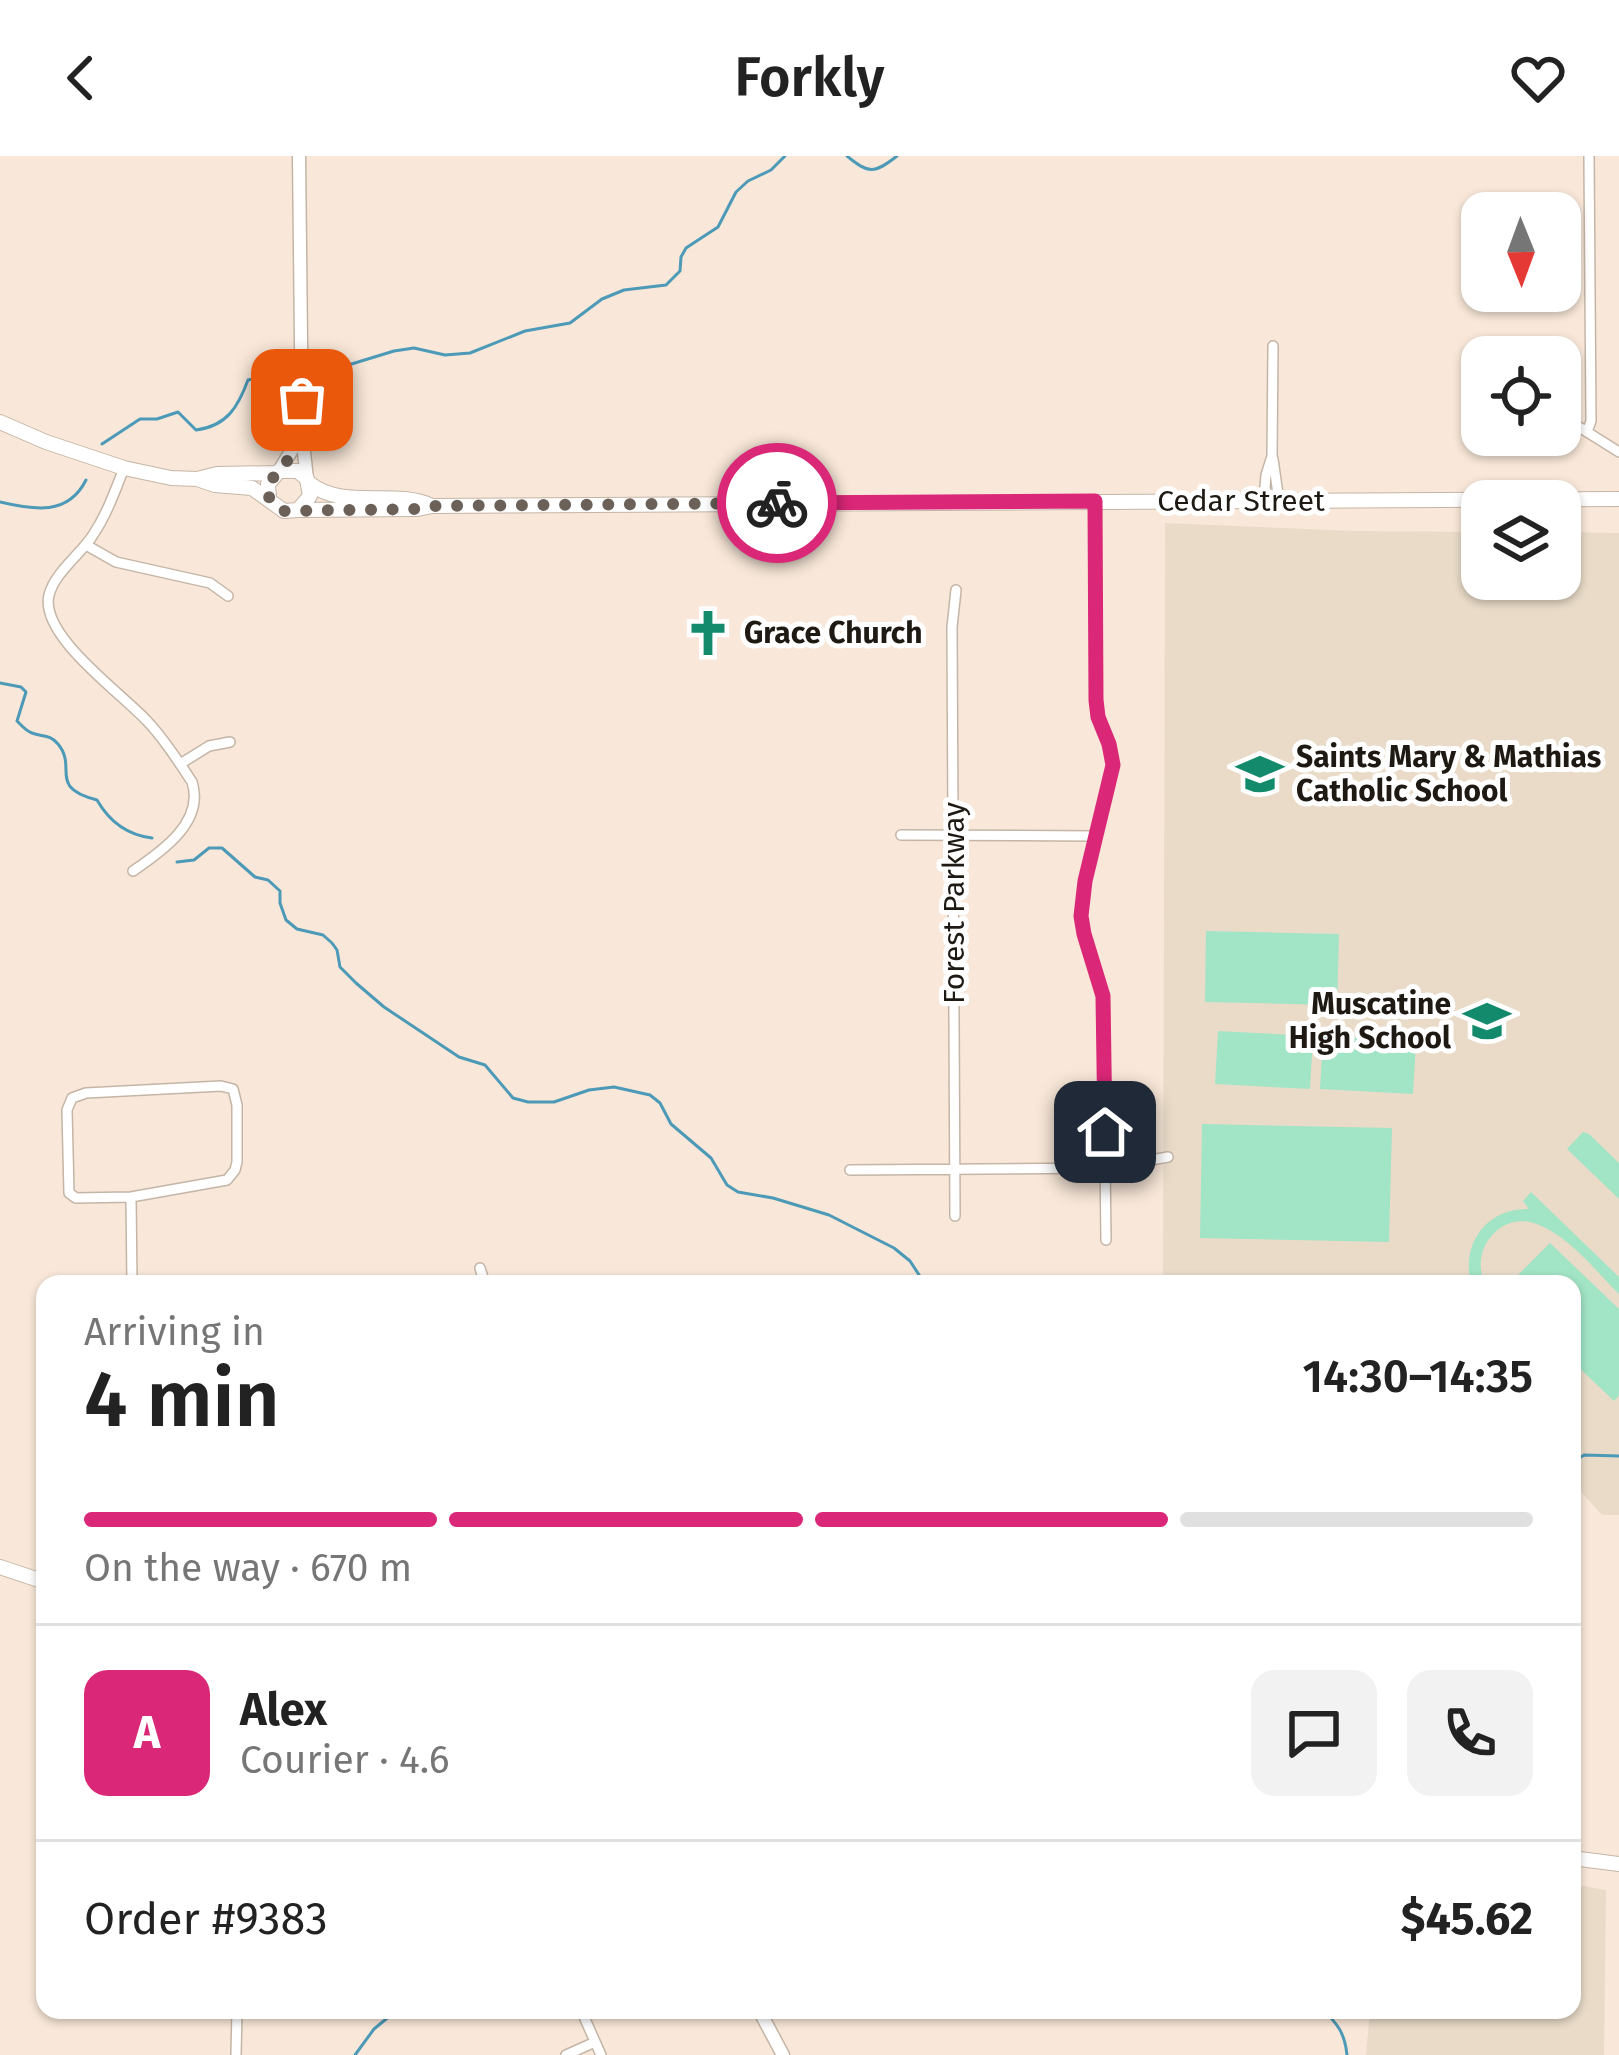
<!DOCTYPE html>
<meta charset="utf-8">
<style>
:root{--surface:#fff;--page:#f2f2f2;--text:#222;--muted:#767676;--line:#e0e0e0;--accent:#db2777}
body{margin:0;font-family:"Fira Sans",sans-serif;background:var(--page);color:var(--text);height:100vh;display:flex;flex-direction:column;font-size:45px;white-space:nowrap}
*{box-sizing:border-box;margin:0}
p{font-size:39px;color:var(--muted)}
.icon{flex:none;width:66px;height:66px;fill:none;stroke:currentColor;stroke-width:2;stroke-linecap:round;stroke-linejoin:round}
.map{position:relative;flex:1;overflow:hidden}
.drawer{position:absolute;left:36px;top:1119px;width:1545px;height:744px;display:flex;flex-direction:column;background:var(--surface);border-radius:24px;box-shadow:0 3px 9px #0004}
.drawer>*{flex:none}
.needle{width:78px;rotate:179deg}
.controls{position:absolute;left:1461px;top:36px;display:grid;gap:24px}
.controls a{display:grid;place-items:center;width:120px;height:120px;border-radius:24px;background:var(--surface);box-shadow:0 3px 9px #0004;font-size:60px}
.pin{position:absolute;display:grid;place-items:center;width:102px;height:102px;color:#fff;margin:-51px;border-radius:24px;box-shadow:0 6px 18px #0006}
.courier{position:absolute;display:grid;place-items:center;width:120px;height:120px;margin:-60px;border:9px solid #db2777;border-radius:50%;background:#fff;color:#222;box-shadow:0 3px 15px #0007}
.head em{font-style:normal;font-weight:600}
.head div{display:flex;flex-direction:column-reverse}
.head{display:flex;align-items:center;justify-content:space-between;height:204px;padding:0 48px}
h1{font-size:78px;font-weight:600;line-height:90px}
.bar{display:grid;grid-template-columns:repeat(4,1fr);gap:18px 12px;align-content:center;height:144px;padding:0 48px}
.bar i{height:15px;border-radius:9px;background:var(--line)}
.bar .on{background:var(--accent)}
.bar p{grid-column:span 4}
.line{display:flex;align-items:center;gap:30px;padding:0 48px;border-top:3px solid var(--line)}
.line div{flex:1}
.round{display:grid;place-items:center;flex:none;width:126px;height:126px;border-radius:24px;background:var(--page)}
header{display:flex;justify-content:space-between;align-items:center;height:156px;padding:0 48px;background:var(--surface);font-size:54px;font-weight:600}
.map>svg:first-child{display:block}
.education{fill:#e9dbc8}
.green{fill:#a2e4c6}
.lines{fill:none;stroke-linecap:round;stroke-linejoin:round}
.stream{stroke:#4c9ab7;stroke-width:3}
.minor-casing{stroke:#c5b5a6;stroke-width:12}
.tertiary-casing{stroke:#c5b5a6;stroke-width:15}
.secondary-casing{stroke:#c5b5a6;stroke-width:16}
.minor{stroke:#fff;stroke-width:9}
.tertiary{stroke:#fff;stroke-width:12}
.secondary{stroke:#fff;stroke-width:14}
.done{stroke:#6b6159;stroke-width:12;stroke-dasharray:0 21.6}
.route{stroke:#db2777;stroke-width:15}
.labels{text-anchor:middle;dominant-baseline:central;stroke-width:10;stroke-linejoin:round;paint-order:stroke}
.street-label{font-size:30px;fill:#1f1914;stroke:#fff}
.poi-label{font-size:30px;font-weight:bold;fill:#1f1914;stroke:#fff;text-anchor:start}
</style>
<header><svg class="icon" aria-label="back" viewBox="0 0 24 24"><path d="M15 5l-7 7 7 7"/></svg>Forkly<svg class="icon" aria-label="heart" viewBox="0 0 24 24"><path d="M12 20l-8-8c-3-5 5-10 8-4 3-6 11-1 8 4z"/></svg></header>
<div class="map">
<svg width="1619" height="1899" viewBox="0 0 1619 1899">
<rect width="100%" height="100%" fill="#f9e8d9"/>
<path class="education" d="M1165,367L1353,375L1482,376V423H1560V376L1619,377V1359H1602L1572,1326V1128H1163Z
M1572,1728L1606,1734L1604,1899H1366L1370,1854H1572Z"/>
<path class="green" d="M1206,775L1339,778L1337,849L1205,846Z
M1218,875L1313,880L1310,933L1215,928Z
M1323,880L1416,885L1413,938L1320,933Z
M1202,968L1392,972L1389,1086L1200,1082Z
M1583,976L1589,978L1619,1007V1043L1567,993Z
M1531,1036L1619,1121V1138C1590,1110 1531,1030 1489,1083C1479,1097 1479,1112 1484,1128H1471C1461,1088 1486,1052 1529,1053L1523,1045Z
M1550,1087L1619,1153V1239L1614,1245L1572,1205V1128H1509Z"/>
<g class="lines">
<path class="stream" d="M847,0C869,18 874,18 897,0
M323,224L345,210L394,195L414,192L445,199L470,197L525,175L570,167L602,143L624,134L666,129L680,115L681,101L686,92L718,71L736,36L748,25L771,14L785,0
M102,288L140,263H157L178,256L196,274C227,270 238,251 248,224L268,220L287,226
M0,346C34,354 68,360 86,324
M0,527L21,531L26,536L17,565C22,570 26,575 32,577C42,581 50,578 58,588C78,612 47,631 97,644C109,665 127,679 152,682
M177,706L194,704L209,692H222L255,721L268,724L280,735V747L286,764L297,773L323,779L332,787L337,794L340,811L356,827L384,851L459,901L485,909L513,942L528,946H554L589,934L614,931L650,939L660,947L671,968L711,1002L727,1029L738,1036L773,1042L829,1059L894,1092L910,1105L925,1128
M982,1128H992
M1572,1307L1584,1299L1619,1300
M1323,1854C1338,1868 1345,1878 1347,1899
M355,1899L374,1873L397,1854"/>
<defs>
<path id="minor" d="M1560,259L1619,296
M1587,276L1591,265L1589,0
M1273,303L1279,345
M124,312C115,335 107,358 93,379C81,398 55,416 49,439C39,480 123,538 148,566C165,584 179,606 192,626C205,666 161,696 133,715
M1095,345L1096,545L1098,561L1109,588L1113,609L1085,725L1081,760L1084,777L1103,840L1106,1084
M1264,345L1266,319L1272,300L1273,190
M86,389L116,406L210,427L228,440
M180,608L209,590L230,586
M901,679L1097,680
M221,930L233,933L237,949V1006L235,1014L227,1024L131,1041L76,1042L69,1037L67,954L72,942L86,937Z
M850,1014L1105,1012L1168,1001
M131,1041L132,1128
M955,1060L952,471L956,434
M480,1112L485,1128
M581,1854L601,1899
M236,1899L237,1854
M566,1899L595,1886"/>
<path id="tertiary" d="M299,0L302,278L307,323
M279,315L301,279
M759,1854L783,1899"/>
<path id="secondary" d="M0,266L46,286L124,312L171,322L197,323L215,329L252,332L284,355L298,354L310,340L307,323L298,315H279L268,328L269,342
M197,323L217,318L277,317
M309,327C345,355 393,332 432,350
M298,354L418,353L432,350L1619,343
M0,1411L45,1426
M1572,1702L1619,1708"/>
</defs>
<use href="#minor" class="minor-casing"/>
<use href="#tertiary" class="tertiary-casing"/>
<use href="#secondary" class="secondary-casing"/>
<use href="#minor" class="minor"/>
<use href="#tertiary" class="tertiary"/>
<use href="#secondary" class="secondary"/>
</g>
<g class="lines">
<path class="done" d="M302,244V278L287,305L268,328C267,342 271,350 284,355L418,353L432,350L777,347"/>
<path class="route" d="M777,347L1095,345L1096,544L1098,561L1109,588L1113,609L1085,725L1081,760L1084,778L1103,840L1105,976"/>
</g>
<defs>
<symbol id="church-bare" viewBox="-9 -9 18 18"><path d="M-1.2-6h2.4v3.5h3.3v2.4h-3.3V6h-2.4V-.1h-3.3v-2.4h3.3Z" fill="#148a6c" stroke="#fff" stroke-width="2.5" paint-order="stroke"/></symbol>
<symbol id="school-bare" viewBox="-9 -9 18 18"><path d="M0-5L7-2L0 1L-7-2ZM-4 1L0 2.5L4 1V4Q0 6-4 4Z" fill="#148a6c" stroke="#fff" stroke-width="2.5" paint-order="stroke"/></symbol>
</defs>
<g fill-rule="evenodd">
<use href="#church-bare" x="675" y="444" width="66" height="66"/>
<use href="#school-bare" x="1227" y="585" width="66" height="66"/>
<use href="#school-bare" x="1454" y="832" width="66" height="66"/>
</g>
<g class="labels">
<g class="street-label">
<text x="1241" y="345">Cedar Street</text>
<text transform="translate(954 747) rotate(-90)">Forest Parkway</text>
</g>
<g class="poi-label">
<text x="744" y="477">Grace Church</text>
<text x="1296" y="601">Saints Mary &amp; Mathias<tspan x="1296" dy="34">Catholic School</tspan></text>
<text x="1451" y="848" text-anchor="end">Muscatine<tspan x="1451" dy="34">High School</tspan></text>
</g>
</g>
</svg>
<div class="controls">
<a><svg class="needle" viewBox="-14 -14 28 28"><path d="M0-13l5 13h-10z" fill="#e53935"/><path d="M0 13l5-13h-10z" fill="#767676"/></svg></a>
<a><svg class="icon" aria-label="locate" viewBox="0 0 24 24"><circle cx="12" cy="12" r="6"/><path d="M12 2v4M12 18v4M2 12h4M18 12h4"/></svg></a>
<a><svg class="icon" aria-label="layers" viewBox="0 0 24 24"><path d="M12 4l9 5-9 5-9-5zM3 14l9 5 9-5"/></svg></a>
</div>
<div class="pin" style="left:302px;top:244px;background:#ea580c"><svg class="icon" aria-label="bag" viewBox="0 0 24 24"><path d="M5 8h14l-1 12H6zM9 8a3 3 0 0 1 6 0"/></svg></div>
<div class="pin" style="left:1105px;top:976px;background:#1f2937"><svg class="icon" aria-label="home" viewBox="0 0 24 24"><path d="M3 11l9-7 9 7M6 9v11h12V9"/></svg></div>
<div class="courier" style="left:777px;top:347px"><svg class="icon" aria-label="bike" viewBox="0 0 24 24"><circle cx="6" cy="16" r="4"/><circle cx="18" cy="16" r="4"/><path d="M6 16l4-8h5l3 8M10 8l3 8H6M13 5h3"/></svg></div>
<section class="drawer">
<div class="head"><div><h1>4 min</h1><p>Arriving in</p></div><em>14:30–14:35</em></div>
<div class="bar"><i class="on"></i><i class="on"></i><i class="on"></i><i></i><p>On the way · 670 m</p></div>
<div class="line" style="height:216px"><b class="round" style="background:var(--accent);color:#fff">A</b><div><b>Alex</b><p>Courier · 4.6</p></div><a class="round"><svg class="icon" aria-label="chat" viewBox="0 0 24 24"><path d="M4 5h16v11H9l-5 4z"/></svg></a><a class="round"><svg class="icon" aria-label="phone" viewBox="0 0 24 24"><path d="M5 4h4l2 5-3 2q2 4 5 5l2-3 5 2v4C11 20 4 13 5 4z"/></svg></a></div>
<div class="line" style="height:156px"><div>Order #9383</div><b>$45.62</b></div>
</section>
</div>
